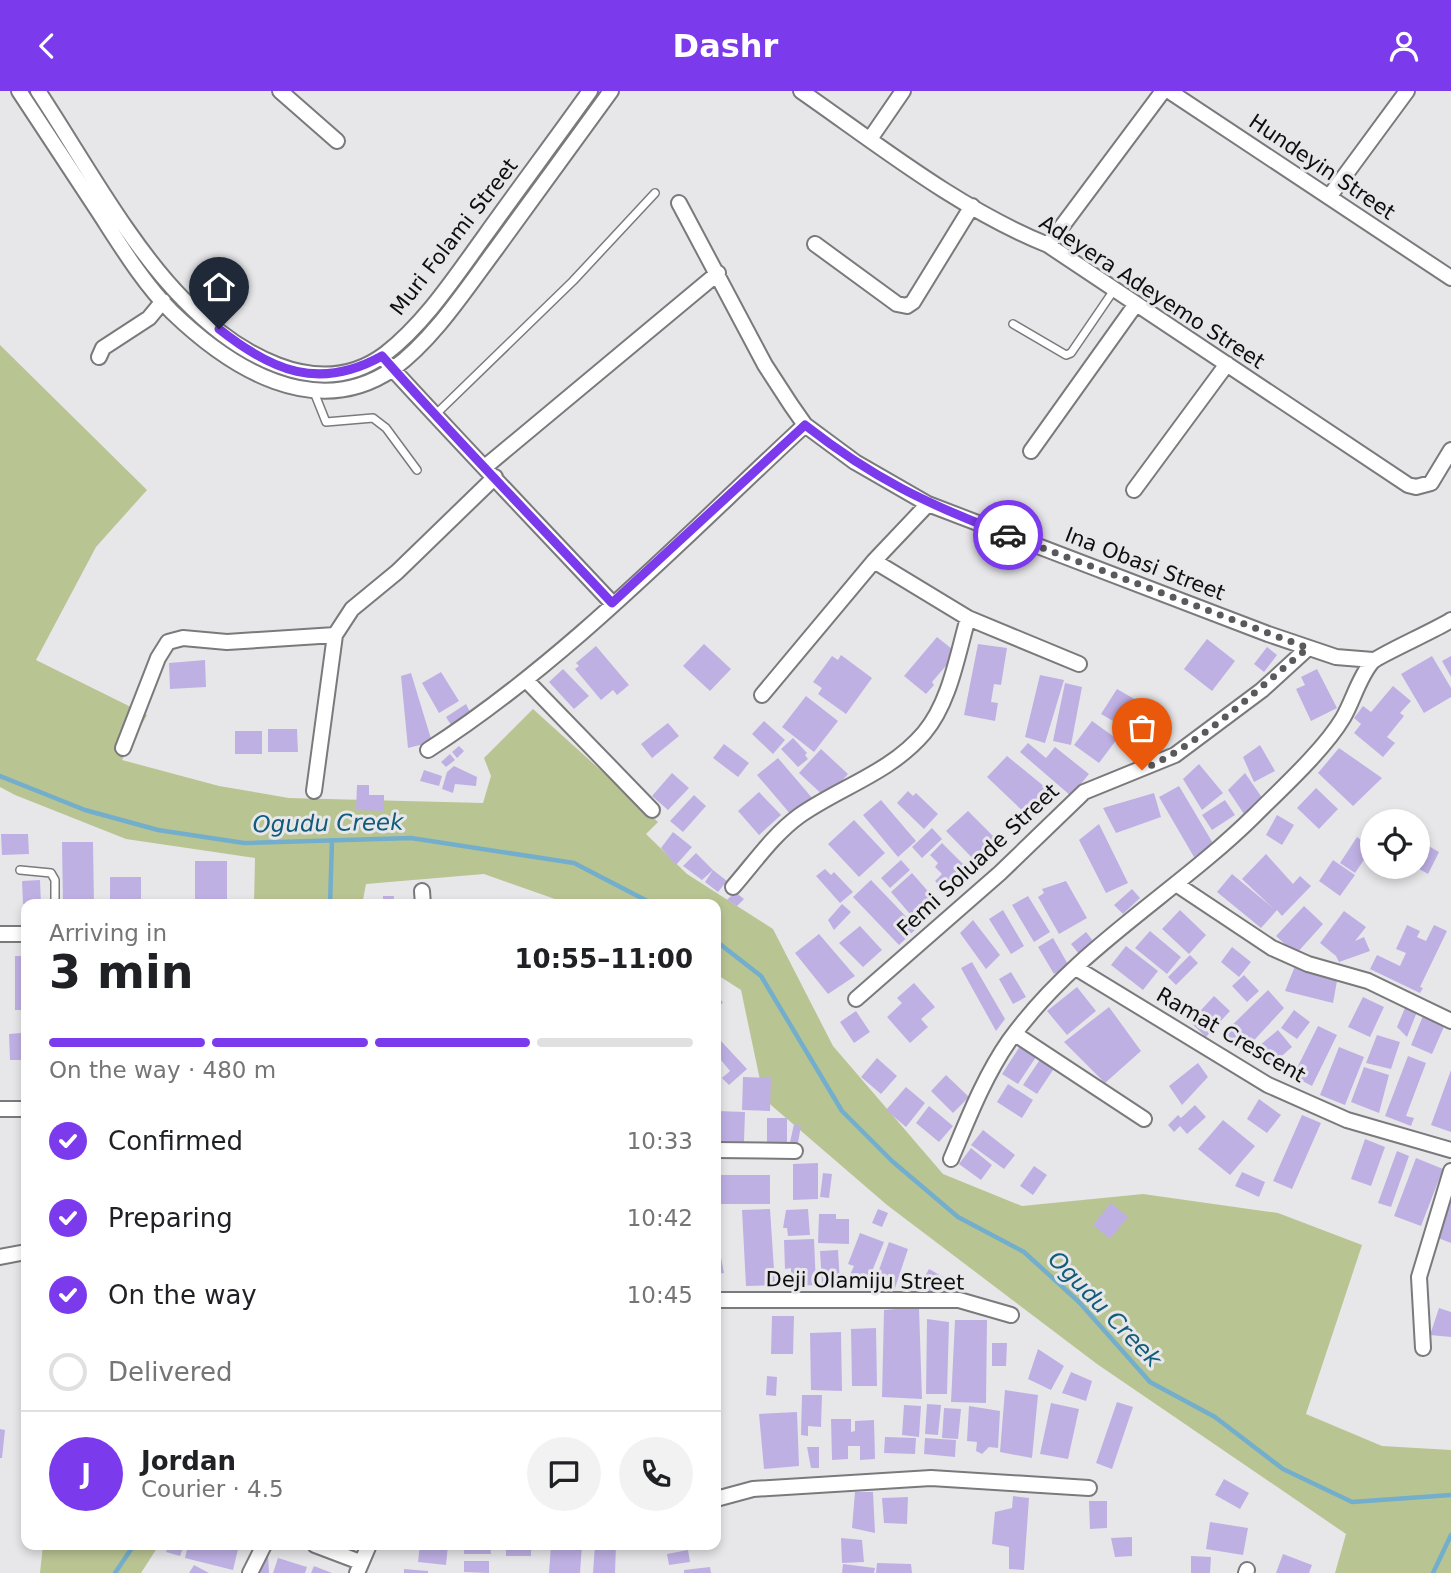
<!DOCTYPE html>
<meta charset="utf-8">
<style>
:root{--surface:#fff;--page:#f2f2f2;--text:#202124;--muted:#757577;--line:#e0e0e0;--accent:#7c3aed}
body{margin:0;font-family:"DejaVu Sans",sans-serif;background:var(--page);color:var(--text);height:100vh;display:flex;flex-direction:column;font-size:26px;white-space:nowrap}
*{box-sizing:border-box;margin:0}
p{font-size:23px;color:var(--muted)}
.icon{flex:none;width:38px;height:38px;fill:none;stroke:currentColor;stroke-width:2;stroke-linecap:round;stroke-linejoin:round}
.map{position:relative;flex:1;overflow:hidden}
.drawer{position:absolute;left:21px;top:808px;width:700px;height:651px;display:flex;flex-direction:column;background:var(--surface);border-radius:14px;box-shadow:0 4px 10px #0003}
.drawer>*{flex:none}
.fabs{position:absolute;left:1360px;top:718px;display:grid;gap:14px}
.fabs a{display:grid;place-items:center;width:70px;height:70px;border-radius:50%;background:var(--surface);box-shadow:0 4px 10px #0003;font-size:35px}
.pin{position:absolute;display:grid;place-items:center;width:60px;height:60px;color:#fff;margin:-72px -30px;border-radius:50% 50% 50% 0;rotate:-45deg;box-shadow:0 0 7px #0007}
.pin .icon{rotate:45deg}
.courier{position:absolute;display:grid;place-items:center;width:70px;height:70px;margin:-35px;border:5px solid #7c3aed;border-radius:50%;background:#fff;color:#222;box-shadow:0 2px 9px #0007}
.summary em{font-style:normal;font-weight:800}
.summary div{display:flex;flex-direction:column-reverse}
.summary{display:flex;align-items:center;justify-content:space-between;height:119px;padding:0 28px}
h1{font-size:46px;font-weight:800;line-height:52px}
.bar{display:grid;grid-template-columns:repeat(4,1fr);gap:10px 7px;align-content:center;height:84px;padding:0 28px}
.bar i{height:9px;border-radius:5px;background:var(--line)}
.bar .selected{background:var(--accent)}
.bar p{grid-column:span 4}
.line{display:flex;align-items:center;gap:18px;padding:0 28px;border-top:2px solid var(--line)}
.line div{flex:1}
.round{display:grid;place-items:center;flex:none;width:74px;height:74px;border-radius:37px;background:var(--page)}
ol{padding:0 28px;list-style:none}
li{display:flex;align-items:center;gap:21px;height:77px}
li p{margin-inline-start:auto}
li .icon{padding:7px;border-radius:50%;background:var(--accent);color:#fff;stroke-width:4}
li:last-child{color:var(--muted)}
li i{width:38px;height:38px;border:4px solid var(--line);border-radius:50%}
header{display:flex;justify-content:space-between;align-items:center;height:91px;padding:0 28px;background:var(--accent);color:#fff;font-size:32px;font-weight:800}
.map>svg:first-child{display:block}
.green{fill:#b9c493}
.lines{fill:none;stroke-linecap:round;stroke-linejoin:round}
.stream{stroke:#73aecc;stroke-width:4.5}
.building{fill:#bfb0e4}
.service-casing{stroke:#7a7a7d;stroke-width:10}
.minor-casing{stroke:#7a7a7d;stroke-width:18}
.service{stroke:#fff;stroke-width:7}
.minor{stroke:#fff;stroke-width:14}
.done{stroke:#5a5a5c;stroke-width:7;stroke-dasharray:0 12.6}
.route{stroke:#7c3aed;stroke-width:9}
.labels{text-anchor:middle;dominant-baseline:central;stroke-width:6;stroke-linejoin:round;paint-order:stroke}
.street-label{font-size:21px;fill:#0e0e0f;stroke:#e7e7ea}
.water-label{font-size:23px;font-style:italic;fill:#115c7a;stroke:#e7e7ea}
</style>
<header><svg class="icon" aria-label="back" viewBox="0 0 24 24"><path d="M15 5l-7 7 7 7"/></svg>Dashr<svg class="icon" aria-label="person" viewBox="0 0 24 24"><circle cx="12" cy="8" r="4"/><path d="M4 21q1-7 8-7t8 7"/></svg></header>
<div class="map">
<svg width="1451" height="1482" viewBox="0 0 1451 1482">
<rect width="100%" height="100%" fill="#e7e7ea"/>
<path class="green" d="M0,254L147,399L96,456L36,569L147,624L122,669L219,695L289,707L483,712L491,685L484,667L533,618L658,731L646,743L687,783L773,838L833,955L943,1083L1022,1115L1143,1103L1278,1122L1362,1154L1306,1323L1382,1355L1451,1359V1482H1335L1346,1443L1097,1273L887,1114L764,1008L741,899L716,883V814H572L484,783L366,793L362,814H254L255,767L126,748L15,704L0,696Z
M43,1454H159L141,1482H40Z"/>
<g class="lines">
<path class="stream" d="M0,685L85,719L158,739L244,752L411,747L574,772L655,814
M330,814L332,750
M716,850L761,885L842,1020L892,1070L958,1126L1024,1161L1079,1211L1150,1291L1215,1326L1283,1378L1352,1411L1451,1404
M115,1482L134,1454
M1433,1482L1451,1444"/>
</g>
<path class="building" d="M937,546L957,562L932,591L934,594L926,603L904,585Z
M1207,548L1235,570L1212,600L1184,578Z
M704,553L731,578L710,600L683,575Z
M978,553L1007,557L1001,594L994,593L991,611L998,612L995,630L964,624Z
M596,555L629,594L617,604L613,599L601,609L575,578L579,575L576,572Z
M1267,556L1277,564L1264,581L1254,573Z
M841,564L872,587L846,623L818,603L822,597L813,591L832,565L838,569Z
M1432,565L1451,597V606L1424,622L1401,583Z
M1451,565V586L1442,570Z
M205,569L206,596L170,598L169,572Z
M563,578L589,605L574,618L549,591Z
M1317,578L1337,617L1311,630L1296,598L1305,594L1301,586Z
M441,581L459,610L439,622L422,592Z
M411,582L432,651L408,657L401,585Z
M1040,584L1064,589L1045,652L1025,646Z
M1065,592L1082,596L1071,654L1053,650Z
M1393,595L1411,610L1400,622L1404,625L1387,646L1395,652L1383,666L1354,642L1361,633L1354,627L1363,615L1371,621Z
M1117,598L1143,613L1127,638L1101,623Z
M806,605L838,630L814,661L782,636Z
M466,613L471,623L451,634L446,626Z
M764,630L785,649L773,663L752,643Z
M1092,630L1117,648L1099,672L1074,654Z
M668,632L679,645L652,667L641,653Z
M268,638H297L298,661H268Z
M235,640H262V663H235Z
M793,647L807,662L805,664L808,668L798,676L781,658Z
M1028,652L1046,667L1055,656L1089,683L1071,705L1020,661Z
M724,653L749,672L738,686L713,667Z
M1260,654L1275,680L1254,691L1243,666Z
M459,655L464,660L457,667L452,661Z
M1339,657L1382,687L1353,715L1318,682Z
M821,658L848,683L826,707L799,682Z
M450,663L455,669L446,676L441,671Z
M1007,665L1051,701L1031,728L987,686Z
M778,667L813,708L792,725L757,684Z
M1199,673L1223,702L1202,719L1183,688Z
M454,675L477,686L476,695L455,693L453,702L442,698L447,681Z
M424,679L442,685L439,695L420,690Z
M672,682L689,697L668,719L652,705Z
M1245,682L1265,711L1246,726L1228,699Z
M357,694H369V704H384V720L356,719Z
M1179,695L1214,754L1194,766L1159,706Z
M1316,697L1338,718L1319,738L1297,717Z
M908,700L913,705L916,702L938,723L924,738L897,712Z
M759,701L781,724L759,744L738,720Z
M1154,702L1161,726L1116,742L1103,717Z
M694,704L706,715L683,741L670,730Z
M881,709L916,750L898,766L863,724Z
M1225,709L1235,724L1212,739L1202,724Z
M968,720L1002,754L980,775L946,740Z
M1277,724L1294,734L1282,754L1266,744Z
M854,729L885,762L859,786L828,753Z
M1099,733L1128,792L1106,802L1079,749Z
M932,737L942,748L922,767L912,756Z
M673,741L692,756L676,774L661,757Z
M1,743H28L29,763L2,764Z
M1357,746L1372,757L1355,782L1340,772Z
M1418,749L1439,761L1428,783L1414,775H1418Z
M62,751H93L94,814H63Z
M942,752L966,776L959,783L964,787L948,803L935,790L942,783L935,776L938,772L930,764Z
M696,762L713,779L702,789L683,775Z
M1266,763L1293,793L1300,785L1311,795L1282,825L1277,819L1261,837L1217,801L1232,783L1274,818L1242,788Z
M901,769L910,779L890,797L881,787Z
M1333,769L1355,784L1340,805L1319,790Z
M195,770H227V814H195Z
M825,778L831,784L834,781L853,801L840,812L816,785Z
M713,779L727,790L718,801L705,791Z
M912,782L939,813L917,831L891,801Z
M110,786H141V814H110Z
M40,789L41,814L23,813L22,790Z
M871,789L917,837L899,854L853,806Z
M1066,790L1087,827L1059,843L1038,806L1044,802L1042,798Z
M1132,798L1140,807L1123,823L1114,814Z
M735,801L744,808L737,815L727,809Z
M383,805H394L393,814H383Z
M1028,805L1050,841L1034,851L1012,814Z
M842,813L851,821L834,839L828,829Z
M1304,815L1323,833L1296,863L1276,845Z
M1003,819L1024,855L1011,863L989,828Z
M1180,819L1206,844L1189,863L1162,838Z
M1344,820L1366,836L1355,850L1364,846L1370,860L1339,871L1336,865L1320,852Z
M973,829L1000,864L986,878L960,842Z
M1407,834L1420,840L1417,846L1426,850L1434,834L1447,840L1420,896L1423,897L1420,902L1370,878L1377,864L1400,875L1406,862L1396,858Z
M860,835L882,859L863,876L839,852Z
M1150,840L1181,866L1167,883L1135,857Z
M1086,841L1094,851L1079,863L1071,853Z
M819,843L855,885L828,903L795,862Z
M1053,847L1069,875L1054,883L1038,856Z
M1126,855L1158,880L1143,899L1111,874Z
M1232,856L1251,871L1239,886L1221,871Z
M1190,864L1198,872L1176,894L1168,886Z
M15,865H26V919H15Z
M1297,870L1337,890L1333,912L1285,900Z
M972,871L1005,928L996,940L961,877Z
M1011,881L1026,906L1013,913L999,888Z
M1244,884L1259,900L1247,911L1232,895Z
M914,892L935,916L921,928L928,936L910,952L887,926L902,912L897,907Z
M1077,896L1096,920L1067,944L1047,920Z
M1268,899L1284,917L1243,961L1225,941Z
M1214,905L1230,920L1206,946L1190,931Z
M716,906L723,911L716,920Z
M1363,906L1384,916L1370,946L1348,936Z
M1407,912L1419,916L1407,946L1397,936Z
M1109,916L1141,960L1105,992L1064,951Z
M1294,919L1310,931L1297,948L1281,937Z
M856,920L870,941L854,952L840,931Z
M1425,920L1447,929L1432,963L1411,954Z
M1318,935L1337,944L1312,995L1293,985Z
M1278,939L1292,956L1269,976L1254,959Z
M21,942L22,969H10L9,943Z
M1377,944L1400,951L1391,978L1366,972Z
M721,950L747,978L729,994L722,987L730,980L721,969L716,974V955Z
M1022,952L1038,963L1018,993L1002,983Z
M1339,956L1364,966L1345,1014L1320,1004Z
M1043,964L1057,973L1037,1003L1023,994Z
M1408,965L1426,972L1406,1025L1414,1027L1411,1035L1385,1025Z
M877,967L897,985L881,1003L861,986Z
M1198,972L1208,986L1182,1014L1169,995Z
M1364,976L1389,984L1379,1022L1351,1011Z
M1451,979V1041L1431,1034Z
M946,984L969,1006L953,1022L931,1000Z
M743,986L771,987L770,1020L742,1019Z
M1008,993L1033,1009L1022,1027L997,1011Z
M906,996L925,1012L906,1036L886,1019Z
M1259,1008L1281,1024L1267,1042L1247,1028Z
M1195,1014L1206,1026L1187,1043L1180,1035L1174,1041L1168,1034L1178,1024L1181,1027Z
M929,1015L953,1035L939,1051L916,1032Z
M718,1020L745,1021L744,1051L717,1050Z
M1302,1024L1321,1032L1292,1098L1273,1090Z
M767,1027H787V1053H767Z
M1223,1029L1255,1055L1230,1084L1198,1058Z
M794,1033L801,1035L797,1057L789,1056Z
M983,1039L1015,1064L1004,1078L971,1054Z
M1365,1048L1385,1056L1371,1095L1351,1088Z
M971,1057L992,1074L981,1089L959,1073Z
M1397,1060L1409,1065L1391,1116L1378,1112Z
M1416,1067L1443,1078L1421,1135L1394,1125Z
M818,1072V1108L793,1109V1073Z
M1034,1075L1047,1084L1033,1104L1020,1095Z
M1242,1081L1265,1091L1259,1106L1235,1095Z
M823,1082L832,1083L829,1107L820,1106Z
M716,1084H770V1113H716Z
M1451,1109V1152L1438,1147Z
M1111,1112L1128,1126L1110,1148L1093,1134Z
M770,1118L775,1194L746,1195L742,1119Z
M808,1118L810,1144L788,1145L787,1137H783L786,1119Z
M878,1118L888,1122L882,1136L872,1132Z
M819,1123H836V1128H849V1153L818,1152Z
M716,1140L724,1182L716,1183Z
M860,1142L884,1151L866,1195L848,1188L854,1175L848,1173Z
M814,1148L816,1194L791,1195V1177L785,1178L784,1149Z
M889,1151L908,1158L894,1200L874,1193Z
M838,1159L840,1192L822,1193L820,1160Z
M929,1178L952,1191L946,1202L935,1196L931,1203L918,1197Z
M919,1216L922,1308L882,1306L884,1219Z
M1439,1217L1451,1221V1246L1430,1244Z
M772,1225H794L793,1263H771Z
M927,1228L949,1231L947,1303H926Z
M955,1229H987L986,1312L951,1311Z
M716,1230H720V1255H716Z
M876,1237L877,1295H852L851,1238Z
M841,1241L842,1300L811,1299L810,1242Z
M992,1252H1007L1006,1275H992Z
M1038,1258L1064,1275L1051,1299L1028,1288Z
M1071,1281L1092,1290L1086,1310L1062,1302Z
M767,1285L777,1286L776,1305L766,1304Z
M1005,1299L1038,1304L1032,1367L1000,1361Z
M802,1304H822L821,1336L808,1335V1345L801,1344Z
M1117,1311L1133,1316L1112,1378L1096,1372Z
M1051,1312L1079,1318L1068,1368L1040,1363Z
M927,1313L941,1314L938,1344L925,1343Z
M904,1314L921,1315L919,1346L902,1344Z
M969,1315L1000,1320L998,1357L989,1356L982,1363L976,1360L977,1351L967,1350Z
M944,1317L961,1318L958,1348L942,1347Z
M797,1321L799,1375L764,1378L759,1323Z
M831,1328H851V1341L855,1340V1330L874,1329L875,1368L860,1369V1355H848V1368L832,1369Z
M0,1338L5,1339L2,1367H0Z
M885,1346L916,1347L915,1363L884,1362Z
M925,1347L956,1349L955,1366L924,1363Z
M807,1356H819V1377H811Z
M1224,1388L1249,1402L1240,1418L1215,1404Z
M855,1401H873L875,1442L852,1437Z
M1013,1405L1029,1407L1024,1479L1009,1478V1456L992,1453L995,1421L1012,1417Z
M908,1406L907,1433L884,1432L882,1407Z
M1089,1410H1107V1437L1090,1438Z
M1210,1431L1248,1437L1243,1464L1206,1458Z
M1132,1446V1465L1115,1466L1111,1447Z
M841,1447L862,1449L864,1471L842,1472Z
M169,1454H184L180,1465L166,1461Z
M188,1454H239L233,1479L185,1467Z
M420,1454H448L446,1474L418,1471Z
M464,1454H490L491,1463H464Z
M506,1454H531V1465H506Z
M551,1454H582L580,1482H549Z
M595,1454H616L615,1482H593Z
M688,1459L690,1471L669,1474L667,1463Z
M268,1463L269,1482H260Z
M1283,1463L1312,1474L1309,1482H1276Z
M1191,1465L1211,1466L1210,1482H1191Z
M278,1467L307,1476L305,1482H273Z
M464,1470H489V1482L464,1481Z
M877,1472L911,1473L912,1482H876Z
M843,1473L875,1477L874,1482H842Z
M194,1474L209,1482H189Z
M314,1475L332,1482H311Z
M710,1476L711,1482H684V1479Z
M404,1478L428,1480V1482H404Z"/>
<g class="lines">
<defs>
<path id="service" d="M1013,233L1066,264L1071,262L1114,199
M314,301L326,331L373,327L386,337L417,379
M435,324L573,190L655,102
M20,779L51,782L55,789V814"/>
<path id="minor" d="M19,0C46,41 73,82 100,123C122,157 144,193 172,221C230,277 315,331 393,278C434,248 466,198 496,158C534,105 573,53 611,0
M38,0C81,65 130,155 184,209C234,260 317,314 385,263C425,232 455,186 484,146C519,97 555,49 590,0
M280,0L337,50
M801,0C880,55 959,118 1048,154L1408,394L1416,396L1431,392L1451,359
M1169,0L1451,187
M870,48L903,0
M1329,106L1407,0
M679,112L765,274L791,314L805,334L855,371L928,413L1268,543L1336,566L1373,569
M815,153L897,213L907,215L913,211L972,115
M1048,154L1163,0
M99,266L103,257L149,227L163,210
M388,273C461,353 537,432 612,512
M1031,360L1136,213
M485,376L718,182
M1134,399L1227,273
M874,470L968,527L1079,573
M526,589L652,719
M762,604L874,470L928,413
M123,657L158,567L168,551L183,547L227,551L335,544
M428,659C564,572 686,444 805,334
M314,700L335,544L352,518L397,481L495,386
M1176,793L1272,857L1308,873L1368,890L1451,930
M733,796C754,772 773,744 799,725C840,696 890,682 924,642C950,611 957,565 968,527
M422,800L423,814
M0,843H26
M1076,877L1268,994L1347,1029L1451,1059
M856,908L1000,782L1084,701L1175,664L1262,599L1308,557
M1015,943L1144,1028
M0,1018H26
M716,1059L795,1060
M951,1068C968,1028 984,986 1009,950C1074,859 1176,802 1254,725C1281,698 1324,659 1343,627C1353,610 1359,586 1372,571C1377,565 1438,538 1451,529
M0,1166L26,1161
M716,1209H959L1011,1224
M1423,1257L1419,1186L1451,1080
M716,1408L753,1398L931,1387L1089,1397
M315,1454L360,1471
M250,1482L264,1454
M357,1482L369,1454
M1246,1482L1247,1479"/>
</defs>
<use href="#service" class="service-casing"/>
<use href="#minor" class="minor-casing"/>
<use href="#service" class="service"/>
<use href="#minor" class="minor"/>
</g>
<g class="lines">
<path class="done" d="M1008,444L1308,557C1253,601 1207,649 1142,679"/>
<path class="route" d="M219,238C272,280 319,300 382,265C456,349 535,429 612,512L805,334C874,388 927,413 1008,444"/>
</g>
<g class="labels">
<g class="street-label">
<text transform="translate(1322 76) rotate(34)">Hundeyin Street</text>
<text transform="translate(454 146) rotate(-52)">Muri Folami Street</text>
<text transform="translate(1152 201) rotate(33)">Adeyera Adeyemo Street</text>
<text transform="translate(1145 473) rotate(21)">Ina Obasi Street</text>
<text transform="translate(978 769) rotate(-43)">Femi Soluade Street</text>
<text transform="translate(1231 944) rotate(30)">Ramat Crescent</text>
<text transform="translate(865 1190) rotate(1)">Deji Olamiju Street</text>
</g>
<g class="water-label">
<text transform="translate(328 732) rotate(-1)">Ogudu Creek</text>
<text transform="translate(1105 1218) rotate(46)">Ogudu Creek</text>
</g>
</g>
</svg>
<div class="fabs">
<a><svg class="icon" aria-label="locate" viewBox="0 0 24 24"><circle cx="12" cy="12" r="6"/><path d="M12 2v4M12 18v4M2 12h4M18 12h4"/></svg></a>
</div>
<div class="pin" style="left:1142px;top:679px;background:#ea580c"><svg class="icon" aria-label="bag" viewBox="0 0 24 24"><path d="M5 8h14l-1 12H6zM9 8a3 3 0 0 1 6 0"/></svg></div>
<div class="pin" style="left:219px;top:238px;background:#1f2937"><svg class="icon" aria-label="home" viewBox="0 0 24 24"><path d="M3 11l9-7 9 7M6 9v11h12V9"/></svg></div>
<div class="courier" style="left:1008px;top:444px"><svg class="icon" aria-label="car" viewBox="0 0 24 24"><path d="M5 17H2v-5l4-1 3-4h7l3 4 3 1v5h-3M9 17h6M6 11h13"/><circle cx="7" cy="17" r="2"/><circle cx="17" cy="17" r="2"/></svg></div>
<section class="drawer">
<div class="summary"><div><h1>3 min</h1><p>Arriving in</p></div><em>10:55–11:00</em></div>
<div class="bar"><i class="selected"></i><i class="selected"></i><i class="selected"></i><i></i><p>On the way · 480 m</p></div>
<ol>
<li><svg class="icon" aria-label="check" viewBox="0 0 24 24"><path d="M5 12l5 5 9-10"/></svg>Confirmed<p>10:33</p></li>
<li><svg class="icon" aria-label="check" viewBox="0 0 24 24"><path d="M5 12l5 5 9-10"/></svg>Preparing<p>10:42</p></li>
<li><svg class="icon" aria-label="check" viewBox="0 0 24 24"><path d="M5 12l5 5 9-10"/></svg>On the way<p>10:45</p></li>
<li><i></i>Delivered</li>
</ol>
<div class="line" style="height:126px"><b class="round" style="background:var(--accent);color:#fff">J</b><div><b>Jordan</b><p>Courier · 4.5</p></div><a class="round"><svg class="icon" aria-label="chat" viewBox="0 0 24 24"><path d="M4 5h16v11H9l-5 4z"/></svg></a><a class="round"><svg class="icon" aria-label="phone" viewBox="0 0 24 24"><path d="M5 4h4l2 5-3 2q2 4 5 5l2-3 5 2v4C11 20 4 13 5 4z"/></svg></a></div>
</section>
</div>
